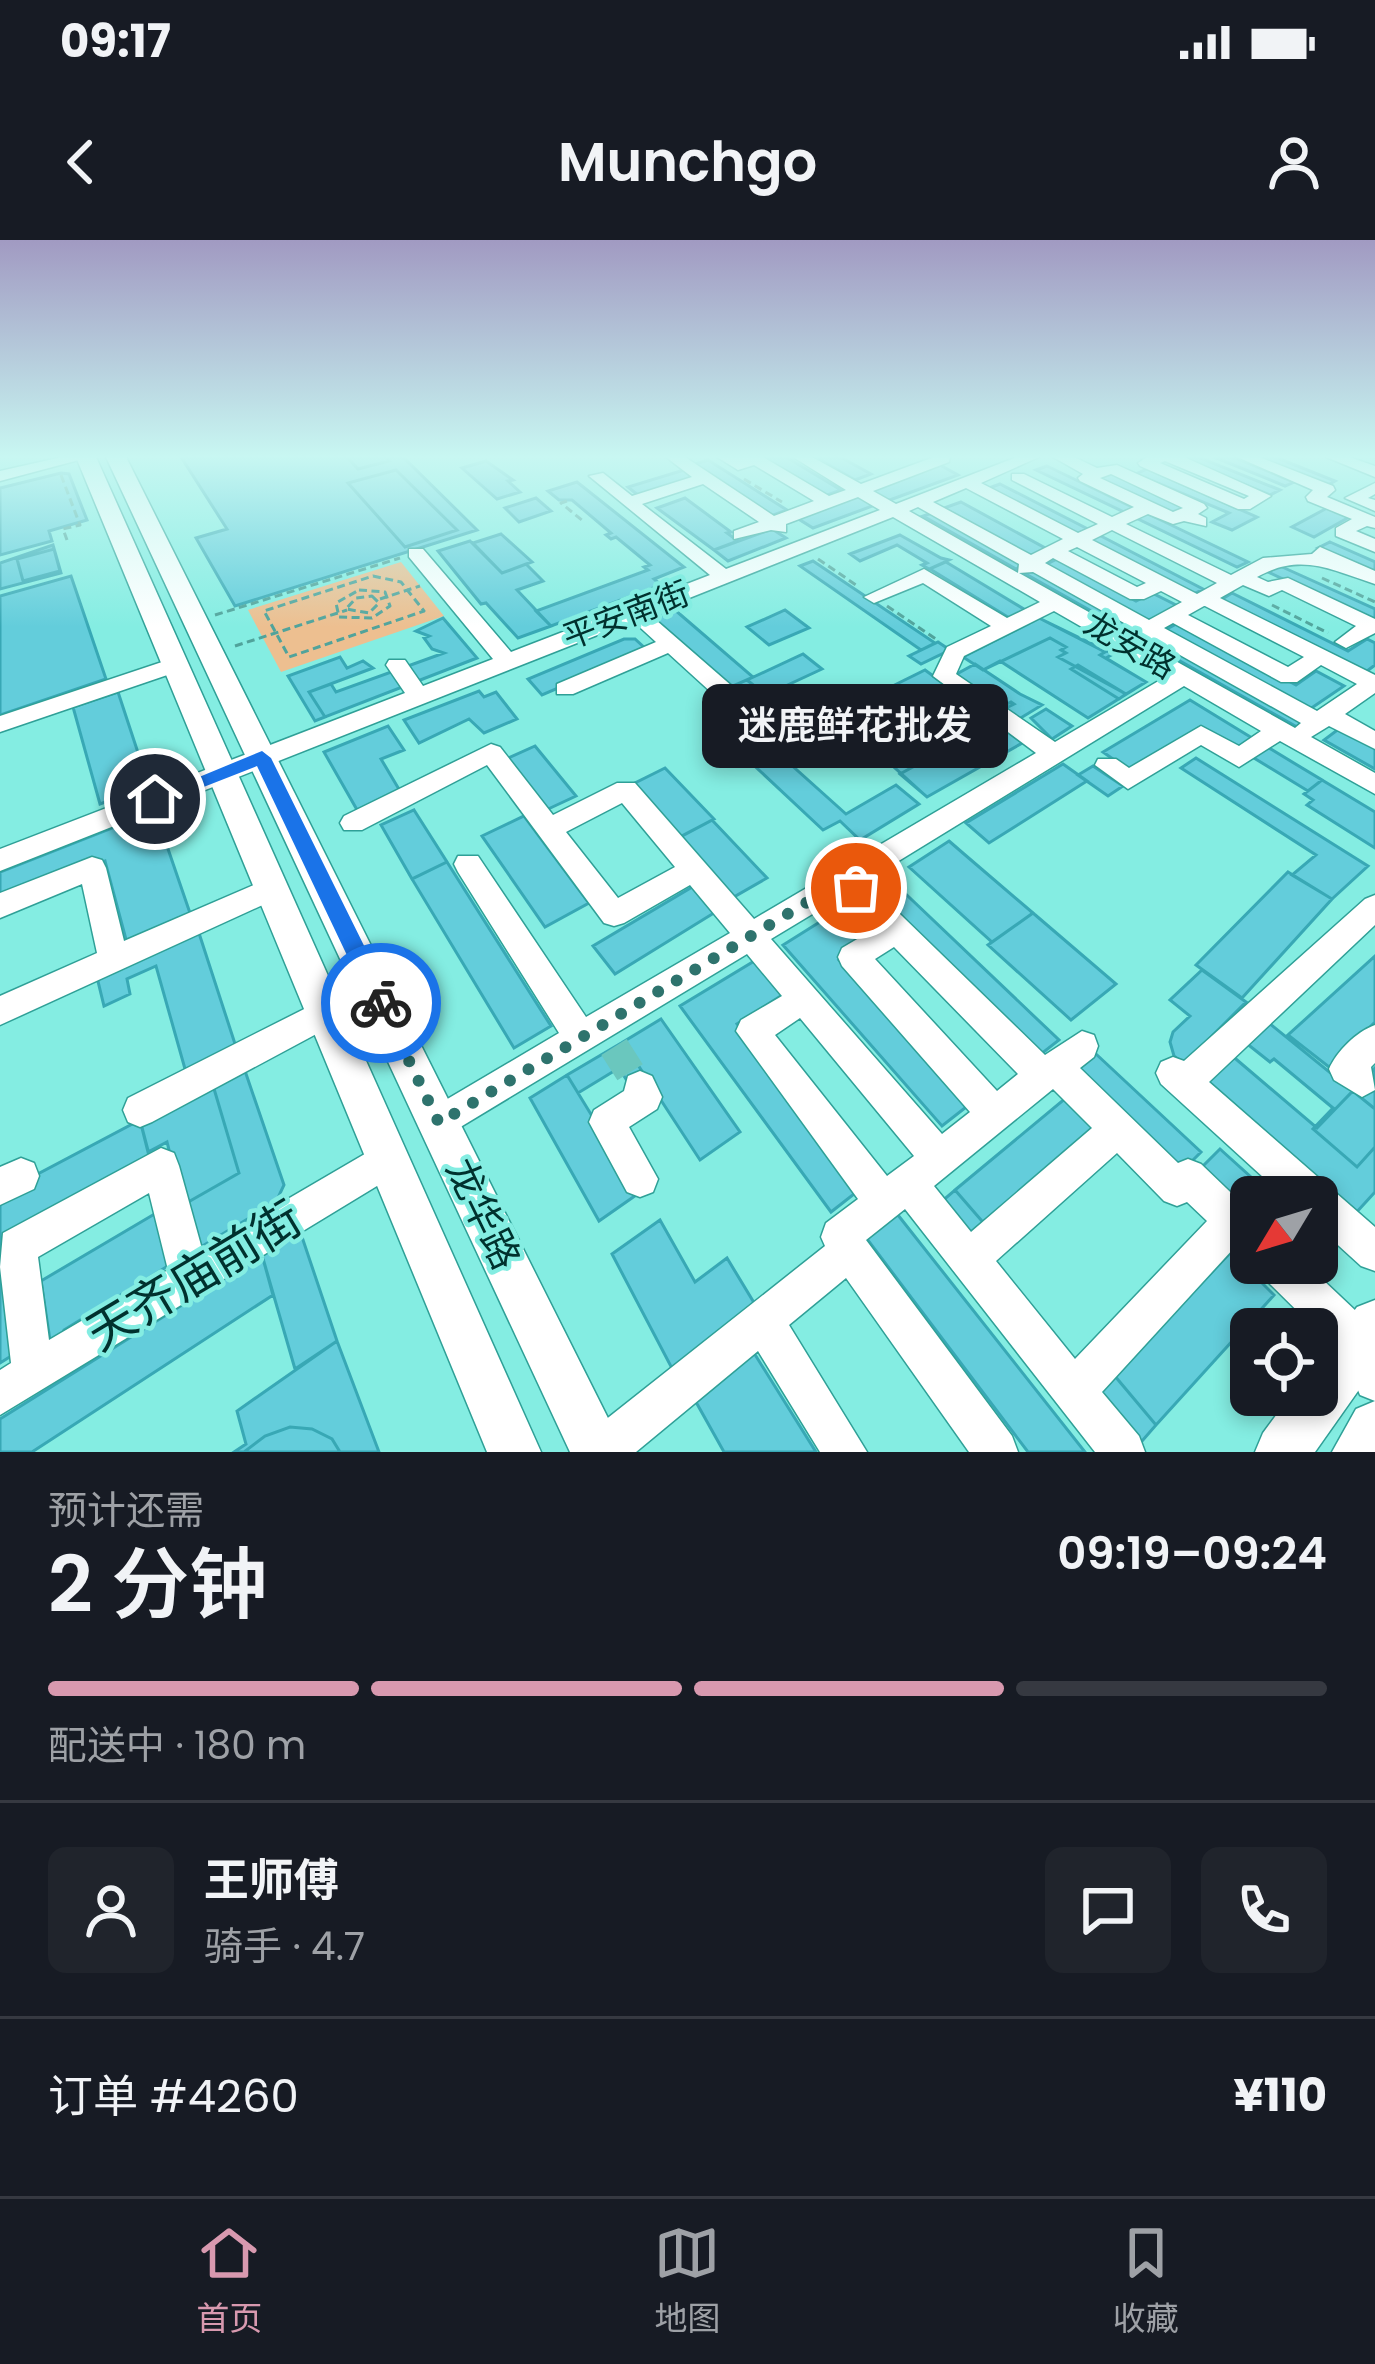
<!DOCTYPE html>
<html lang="zh">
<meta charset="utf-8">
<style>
:root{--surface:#171b24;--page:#20242c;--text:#f1f3f6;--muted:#9ea1a6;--line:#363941;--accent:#d899af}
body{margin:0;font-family:Poppins,"Noto Sans SC",sans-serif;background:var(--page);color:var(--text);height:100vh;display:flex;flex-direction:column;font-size:45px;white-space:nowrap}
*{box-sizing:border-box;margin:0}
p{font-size:39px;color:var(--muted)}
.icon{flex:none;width:66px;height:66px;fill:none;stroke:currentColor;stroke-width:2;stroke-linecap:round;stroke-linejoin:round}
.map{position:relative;height:1212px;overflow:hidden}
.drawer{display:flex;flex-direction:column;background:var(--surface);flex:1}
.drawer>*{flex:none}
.needle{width:78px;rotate:232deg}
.fabs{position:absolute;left:1230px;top:936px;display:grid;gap:24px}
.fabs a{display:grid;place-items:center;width:108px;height:108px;border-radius:18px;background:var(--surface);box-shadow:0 6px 18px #0003;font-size:60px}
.pin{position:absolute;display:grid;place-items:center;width:102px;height:102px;color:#fff;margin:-51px;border:6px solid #fff;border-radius:50%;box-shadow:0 3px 12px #0007}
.courier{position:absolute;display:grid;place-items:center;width:120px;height:120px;margin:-60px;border:9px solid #1a73e8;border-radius:50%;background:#fff;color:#222;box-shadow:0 3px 15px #0007}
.bubble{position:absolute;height:84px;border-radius:18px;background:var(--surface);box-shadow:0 6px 18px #0003;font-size:39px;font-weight:600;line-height:84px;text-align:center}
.head em{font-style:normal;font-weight:600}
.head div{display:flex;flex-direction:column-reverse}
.head{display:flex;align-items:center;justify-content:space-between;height:204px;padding:0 48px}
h1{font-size:78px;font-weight:600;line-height:90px}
.bar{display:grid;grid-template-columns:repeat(4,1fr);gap:18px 12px;align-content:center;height:144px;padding:0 48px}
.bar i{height:15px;border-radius:9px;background:var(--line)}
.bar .selected{background:var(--accent)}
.bar p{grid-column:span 4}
.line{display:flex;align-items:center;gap:30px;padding:0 48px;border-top:3px solid var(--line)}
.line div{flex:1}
.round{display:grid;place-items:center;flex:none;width:126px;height:126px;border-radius:18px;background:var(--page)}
.status{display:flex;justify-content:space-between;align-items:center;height:84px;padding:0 60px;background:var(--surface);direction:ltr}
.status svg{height:33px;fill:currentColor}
header{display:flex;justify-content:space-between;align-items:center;height:156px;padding:0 48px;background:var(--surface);font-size:54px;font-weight:600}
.menu{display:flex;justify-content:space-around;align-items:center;height:168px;border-top:3px solid var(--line);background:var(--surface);font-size:33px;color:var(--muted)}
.menu a{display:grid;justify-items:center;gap:6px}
.menu .selected{color:var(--accent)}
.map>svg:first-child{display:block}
.green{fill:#edbf90}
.building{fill:#63cddb;stroke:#38a8b5;stroke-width:3}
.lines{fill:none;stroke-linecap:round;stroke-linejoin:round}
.minor-tunnel{stroke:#6ac7be;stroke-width:30;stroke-dasharray:30 15;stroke-linecap:butt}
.minor-casing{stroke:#2fa097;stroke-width:3}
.major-casing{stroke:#2fa097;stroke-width:3}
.path{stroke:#50a39b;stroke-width:3;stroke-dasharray:8 4.5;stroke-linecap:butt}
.minor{fill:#fff;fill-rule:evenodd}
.major{fill:#fff;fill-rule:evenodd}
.route{fill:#1a73e8}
.done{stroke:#2e736d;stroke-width:12;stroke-dasharray:0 21.6}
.labels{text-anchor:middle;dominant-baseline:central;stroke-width:9;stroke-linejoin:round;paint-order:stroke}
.far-street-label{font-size:33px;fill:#00312e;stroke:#84ede2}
.street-label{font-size:39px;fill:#00312e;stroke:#84ede2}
.near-street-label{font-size:48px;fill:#00312e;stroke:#84ede2}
</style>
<div class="status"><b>09:17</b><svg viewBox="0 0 49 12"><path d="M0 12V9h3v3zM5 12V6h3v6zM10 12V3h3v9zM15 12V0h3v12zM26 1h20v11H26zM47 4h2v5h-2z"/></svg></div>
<header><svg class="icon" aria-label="back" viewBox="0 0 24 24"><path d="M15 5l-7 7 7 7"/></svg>Munchgo<svg class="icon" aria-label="person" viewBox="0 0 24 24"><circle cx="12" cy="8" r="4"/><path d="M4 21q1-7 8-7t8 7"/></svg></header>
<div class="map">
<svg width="1375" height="1212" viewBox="0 0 1375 1212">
<rect width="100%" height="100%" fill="#84ede2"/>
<path class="green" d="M401,322L444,376L281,432L248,370Z"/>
<path class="building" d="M181,217H403L477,290L235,366L196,298L227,289Z
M347,217H385L389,221L358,229Z
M762,217H786L841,250L825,256Z
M815,217H840L871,234L855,240Z
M1177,217H1198L1280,250L1270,255Z
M1214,217H1233L1294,242L1285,246Z
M1256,217H1275L1335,241L1326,246Z
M708,220L787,270L771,276L692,225Z
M486,221L513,240L508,241L520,252L497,259L462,228Z
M940,225L958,235L887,261L868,250Z
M1047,226L1134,268L1124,272L1036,230Z
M1147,229L1257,277L1232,290L1212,282L1229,273L1136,234Z
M396,230L457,290L405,307L348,243Z
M684,230L695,238L639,256L628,247Z
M1113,231L1191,267L1171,276L1094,239Z
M61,233L69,234L87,280L49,291L52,301L0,315V248Z
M577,242L684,327L654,339L661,345L551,386L536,371L648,330L644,327L650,325L616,297L611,299L606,295L611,293L572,260H559L548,251Z
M1000,244L1088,289L1076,294L989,248Z
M859,256L875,265L813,288L797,278Z
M536,258L551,271L519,282L505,268Z
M685,258L731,292L727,293L738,301L714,310L657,268Z
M961,262L1047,309L1030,317L944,268Z
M1329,267L1351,276L1314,297L1292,287Z
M935,272L1028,323L1016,329L923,276Z
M1144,272L1248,322L1237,327L1134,277Z
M772,289L786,298L728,321L714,310Z
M501,294L532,322L502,333L473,303Z
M900,295L941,318L949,320L929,329L922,325L927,323L897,305L860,321L850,314Z
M1099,295L1203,349L1192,355L1088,301Z
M470,301L502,333L526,324L543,341L517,350L551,386L518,398L486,363L481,364L438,311Z
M1330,302L1375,322V334L1318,308Z
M53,305L61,333L0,349V323Z
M54,309L60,331L23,341L17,319Z
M1057,319L1136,361L1152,353L1178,366L1149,382L1045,325Z
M813,321L935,403L921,410L800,326Z
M946,322L1027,371L1011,379L930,329Z
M1280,326L1375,369V383L1268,332Z
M1036,328L1143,387L1132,394L1024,333Z
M71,336L106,439L0,475V356Z
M1232,353L1348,411L1367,399L1375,403V425L1363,434L1219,361Z
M675,370L753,437L728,448L652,379Z
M785,370L809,388L769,405L747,387Z
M443,378L477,418L325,477L309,452L331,444L336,452L444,413L432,409L424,398L429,396L416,391Z
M1039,378L1113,414L1106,418L1146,442L1088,478L1000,421L983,430L963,417Z
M1039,378L1105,412L1100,415L1146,442L1126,454L1058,417L1066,413L1061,410L1066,407L1050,398L983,430L963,417Z
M1180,382L1296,445L1316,431L1344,446L1310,469L1165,390Z
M1152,393L1308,479L1297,487L1141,399Z
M624,399H635L647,410L542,455L528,439Z
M938,402L950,410L921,424L909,416Z
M803,414L822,429L766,455L747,440Z
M340,417L347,428L363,421L373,428L309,452L325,477L315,481L288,436Z
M975,424L1020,454L1042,465L1019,479L1004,469L1014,464L1011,462L1001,467L955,435Z
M1078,425L1126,454L1119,459L1071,429Z
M925,430L1024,502L927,557L885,519L820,482Z
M747,440L763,453L747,461L731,447Z
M479,451L484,457L496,452L517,479L484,493L469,479L419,503L404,480Z
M118,452L149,546L100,564L73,467Z
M1190,460L1257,501L1240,512L1200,487L1130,531L1103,512Z
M1046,469L1072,486L1052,499L1031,478Z
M989,477L1024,502L927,557L900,534L962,500L955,495Z
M388,486L404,510L381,519L403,556L360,575L324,512Z
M1340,488L1375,508V529L1324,500Z
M769,505L846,574L896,545L919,564L860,600L840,581L823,590L745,517Z
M1264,505L1322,540L1308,551L1249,515Z
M535,506L576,556L546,570L506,519Z
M1196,518L1368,626L1332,659L1292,635L1316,615L1181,528Z
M1063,524L1087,541L989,603L966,583Z
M1093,526L1123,546L1108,556L1078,535Z
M665,528L714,579L680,597L633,544Z
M1322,540L1375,572V608L1307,565L1313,560L1304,554Z
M414,570L447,622L412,639L381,585Z
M155,571L191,676L128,707L105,621L0,664V632Z
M524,576L589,663L545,687L482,596Z
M712,580L767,638L732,658L678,598Z
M949,601L964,614L1033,673L992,702L909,627Z
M447,622L551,786L514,808L412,639Z
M1288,632L1332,659L1242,758L1196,725Z
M890,639L1059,800L1036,818L869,652Z
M699,643L722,668L615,734L593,706Z
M855,660L885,691L839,720L970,864L942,886L783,705Z
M1033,673L1116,744L1071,780L988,705Z
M197,687L237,810L187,836L156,726L127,739L130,754L104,766L96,733Z
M1375,716V782L1329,827L1288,795Z
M761,717L790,750L737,784L863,947L831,972L680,766Z
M1202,730L1246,762L1184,824L1174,816L1170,802L1173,792L1190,776L1170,760Z
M661,779L740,892L700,920L623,802Z
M1269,783L1375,869V907L1357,927L1313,889L1333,868L1274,819L1270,822L1246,803Z
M623,802L649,842L634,852L619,828L578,853L567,835Z
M1096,814L1201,912L1177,936L1069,837Z
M1230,814L1317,888L1375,828V952L1354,975L1202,839Z
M243,825L284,945L276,962L194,1011L167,902L148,912L140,880Z
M567,835L639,953L599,981L530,858Z
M212,842L239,933L183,965L167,902L148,912L140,880Z
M1067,857L1100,890L988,988L955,950Z
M140,880L150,918L2,998L16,1113L0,1123V954Z
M1220,909L1273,957H1251V981L1198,931Z
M955,950L988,988L967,1007L934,968Z
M163,969L176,1021L64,1090L61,1097L50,1100L41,1041Z
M894,970L1085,1212H1028L864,995Z
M660,980L695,1042L727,1018L759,1071L676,1136L612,1014Z
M300,991L337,1101L295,1129L262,1015Z
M1231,1012L1274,1055L1156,1185L1114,1135Z
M262,1015L273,1055L32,1212H0V1179Z
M337,1101L379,1212H234L246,1204L237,1171Z
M754,1113L816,1212H724L696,1162Z
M1114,1135L1156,1185L1136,1208L1094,1156Z
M290,1187L312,1189L332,1199L340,1212H244L265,1196Z"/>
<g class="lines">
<path class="minor-tunnel" d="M614,807L640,848"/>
<defs>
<path id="minor" d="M62,217H90L0,241V231Z
M666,217H685L774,276L814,261L754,225L738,230L717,217H763L829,256L846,250L793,217H812L861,244L934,217H950L949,222L873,251L896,264L1017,217H1039L981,243L1078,293L1098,284L1012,240V234H1024L1112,277L1134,267L1080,241L1078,238L1083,234L1053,217H1074L1097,228L1117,225L1204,264L1207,268L1198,274L1206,278V286L1184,281L1173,284L1148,274L1126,284L1231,335L1263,318L1312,314L1320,307L1375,331V344C1332,330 1301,312 1257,337L1268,342L1288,338L1375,379V393L1346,408L1335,402L1356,386L1282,350L1269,356L1243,345L1220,358L1375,435V453L1345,474L1375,491V509L1329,486L1311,497L1375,533V554L1280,501L1239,527L1201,505L1128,549L1095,525L1098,519H1116L1129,528L1201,486L1239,506L1261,491L1184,446L866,641L1045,815L1082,791L1094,795L1098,806L1094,817L1080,828L1178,923L1188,919L1201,924L1251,972V1017L1234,1008L1102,1152L1139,1196L1145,1212H1095L905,969L866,1000L1012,1196L1018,1212H969L846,1038L789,1085L867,1212H820L758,1111L636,1212H579L585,1196L825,1006L821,997L826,983L858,959L736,791L741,780L782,756L747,714L439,900L427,895L422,883L427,871L559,793L458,632L454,624L458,616H478L586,777L730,693L690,645L624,683L614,686L604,683L487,525L362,590H344L340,583L344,576L491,504L500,507L553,575L617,543H635L754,679L1036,513L933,436L947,407L991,386L923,343L874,363L864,357L924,329L1007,378L1040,362L893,277L649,374L756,467L790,452H806V462L762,484H746L668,413L573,454H557V444L656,402L633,381L0,631V609L405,453L386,425L389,420H405L423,446L493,419L409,317V309H423L511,412L710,335L589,236L603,233L632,256L692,237ZM1111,234L1183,268L1173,272L1100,238ZM703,244L759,282L734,291V299L771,290L786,292V284L858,257L880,270L726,329L642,264ZM966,248L1063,299L1031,315L933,262ZM918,267L1019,324L1018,333L909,271ZM1112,290L1217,343L1197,354L1092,300ZM1077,307L1146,343L1137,347L1068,311ZM1053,318L1130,359H1144L1161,351L1182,362L1149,380L1045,323ZM1033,332L1133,388L1128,394L1019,333ZM1204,366H1205L1304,417L1288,427L1188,375ZM1054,371L1167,436L1055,502L956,434L964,416ZM1173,383L1281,442H1297L1321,425L1357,444L1317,471L1164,388ZM1148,397L1301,483L1295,488L1138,400ZM622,563L675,627L618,658L566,592ZM844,655L876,688L842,708L838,717L842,726L970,872L942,894L771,699ZM894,707L1018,834L997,851L875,719ZM800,778L914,916L887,936L775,795ZM1053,849L1092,888L971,992L934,946ZM1117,913L1164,961L1177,966L1187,962L1207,981L1075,1119L996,1021Z
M1147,217H1184L1271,256L1250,269H1238L1140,226L1138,223ZM1165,221L1249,256L1244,259L1160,223Z
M1237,217H1259L1333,246L1335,250L1327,257L1375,277V288L1367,286L1356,291L1375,299V312L1336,296V288L1352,279L1308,261L1306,257L1313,250Z
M1326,217H1349L1375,226V237Z
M1375,243V254L1368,258L1375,260V271L1345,258Z
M174,418L185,425L182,430L0,492V476Z
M92,617L102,620L106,628L124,701L270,638L280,641L284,649L280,657L0,785V756L97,713L82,644L0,678V653Z
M1375,655V685L1209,842L1375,987V1031L1361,1026L1317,986V957H1285L1161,844L1156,833L1161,822L1173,817L1184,821L1365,659Z
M324,759L335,764L340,774L335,784L152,882L140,887L128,882L123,870L128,858Z
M1375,785V823L1371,827L1375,850L1362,857L1334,840L1329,829C1337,811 1356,792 1375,785Z
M640,831L652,836L662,857L657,869L629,887L658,939L653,952L640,957L627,952L589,882L594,870L624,851L628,836Z
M387,901L400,906L405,919L400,932L0,1175V1130L11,1123L0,1027L3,993L161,908L174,913L179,926L202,1009ZM149,953L168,1030L49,1100L38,1017Z
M21,918L34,923L39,936L34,949L0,965V927Z
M1258,1023H1305L1375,1089V1161L1360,1155L1345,1118L1263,1037Z"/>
<path id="major" d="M76,217H96L541,1212H487Z
M106,217H126L625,1212H570Z
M1375,1060V1127L1315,1212H1255L1263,1193L1291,1155H1317V1121L1357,1067Z
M1375,1161V1212H1332L1356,1169Z"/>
</defs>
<use href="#minor" class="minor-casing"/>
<use href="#major" class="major-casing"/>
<path class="path" d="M61,235L80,285L63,289L67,300
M744,239L782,262
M567,261L561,263L583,281
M818,319L859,347
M373,336L401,342L424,371L289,417L264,371Z
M1322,338L1375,362
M359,350L385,352L390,366L372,378L339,377L336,363Z
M372,356L379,363L369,373L346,369L356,358Z
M380,359L420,346
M1272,365L1328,393
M887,366L939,401
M215,375L400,318
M235,406L347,370"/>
<use href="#minor" class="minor"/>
<use href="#major" class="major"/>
</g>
<linearGradient id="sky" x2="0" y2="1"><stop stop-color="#a19ac2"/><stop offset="0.56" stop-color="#c8f7f2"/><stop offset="1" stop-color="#c8f7f2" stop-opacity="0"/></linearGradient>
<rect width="1375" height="387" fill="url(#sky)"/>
<path class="route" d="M262,511L271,518L389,756V770H373L257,526L155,566L146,559Z"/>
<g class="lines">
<path class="done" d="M381,763L439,883L846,639L856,648"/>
</g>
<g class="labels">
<g class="far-street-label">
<text transform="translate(626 375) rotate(-21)">平安南街</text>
<text transform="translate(1130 405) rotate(30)">龙安路</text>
</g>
<g class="street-label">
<text transform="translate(483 974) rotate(64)">龙华路</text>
</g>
<g class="near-street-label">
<text transform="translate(194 1036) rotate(-31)">天齐庙前街</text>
</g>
</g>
</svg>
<div class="fabs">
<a><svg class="needle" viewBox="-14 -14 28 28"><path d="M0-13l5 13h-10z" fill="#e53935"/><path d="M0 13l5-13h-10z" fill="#9ea1a6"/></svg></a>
<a><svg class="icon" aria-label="locate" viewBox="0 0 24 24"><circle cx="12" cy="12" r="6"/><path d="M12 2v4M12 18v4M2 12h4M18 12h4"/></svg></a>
</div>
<div class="pin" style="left:856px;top:648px;background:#ea580c"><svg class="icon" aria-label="bag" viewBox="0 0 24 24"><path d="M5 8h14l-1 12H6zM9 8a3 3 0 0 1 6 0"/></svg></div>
<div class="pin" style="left:155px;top:559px;background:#1f2937"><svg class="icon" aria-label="home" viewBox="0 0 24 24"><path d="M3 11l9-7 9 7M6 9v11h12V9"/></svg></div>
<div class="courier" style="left:381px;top:763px"><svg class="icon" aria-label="bike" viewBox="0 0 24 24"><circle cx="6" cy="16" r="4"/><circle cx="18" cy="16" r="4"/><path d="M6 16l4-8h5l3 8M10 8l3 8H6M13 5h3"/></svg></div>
<div class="bubble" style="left:702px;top:444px;width:306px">迷鹿鲜花批发</div>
</div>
<section class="drawer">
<div class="head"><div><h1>2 分钟</h1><p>预计还需</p></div><em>09:19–09:24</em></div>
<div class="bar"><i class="selected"></i><i class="selected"></i><i class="selected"></i><i></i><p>配送中 · 180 m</p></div>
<div class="line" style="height:216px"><a class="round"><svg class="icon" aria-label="person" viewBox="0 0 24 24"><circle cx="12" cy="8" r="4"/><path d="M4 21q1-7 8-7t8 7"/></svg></a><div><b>王师傅</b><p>骑手 · 4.7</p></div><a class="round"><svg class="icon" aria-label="chat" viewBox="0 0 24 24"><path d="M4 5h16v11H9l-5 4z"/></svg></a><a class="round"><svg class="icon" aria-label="phone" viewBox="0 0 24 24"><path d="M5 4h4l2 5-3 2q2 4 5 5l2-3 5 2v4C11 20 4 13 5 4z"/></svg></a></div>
<div class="line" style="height:156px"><div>订单 #4260</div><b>¥110</b></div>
</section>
<nav class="menu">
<a class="selected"><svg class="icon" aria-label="home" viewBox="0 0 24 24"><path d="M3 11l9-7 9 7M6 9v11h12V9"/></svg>首页</a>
<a><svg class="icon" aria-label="map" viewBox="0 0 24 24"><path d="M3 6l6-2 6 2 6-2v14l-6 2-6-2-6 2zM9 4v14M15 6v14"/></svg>地图</a>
<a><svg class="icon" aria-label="saved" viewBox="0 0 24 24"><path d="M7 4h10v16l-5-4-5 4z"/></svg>收藏</a>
</nav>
